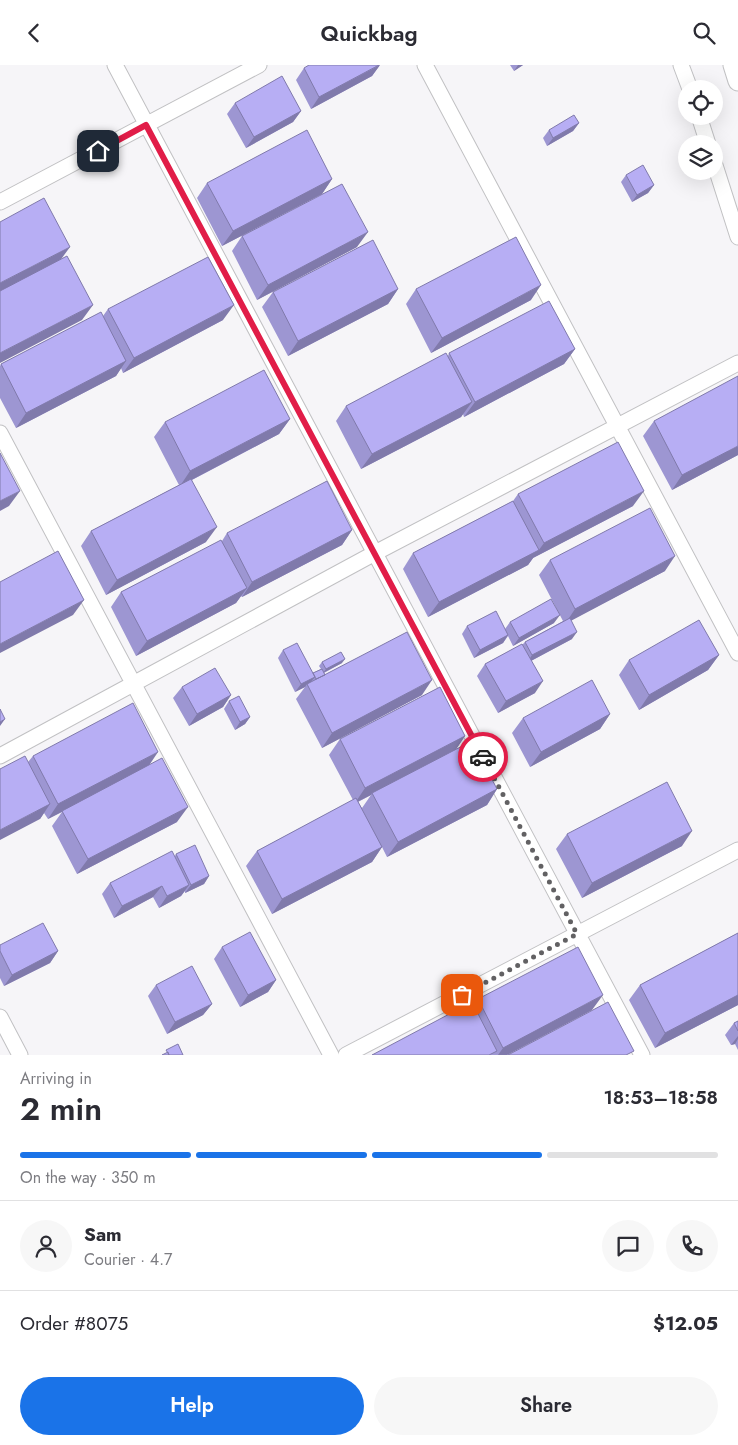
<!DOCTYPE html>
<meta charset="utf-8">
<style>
:root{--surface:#fff;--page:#f7f7f7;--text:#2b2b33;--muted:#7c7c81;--line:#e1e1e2;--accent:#1a73e8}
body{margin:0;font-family:Jost,sans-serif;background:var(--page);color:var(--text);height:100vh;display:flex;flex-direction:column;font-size:19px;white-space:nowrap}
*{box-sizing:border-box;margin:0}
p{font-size:16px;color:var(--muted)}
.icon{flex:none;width:28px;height:28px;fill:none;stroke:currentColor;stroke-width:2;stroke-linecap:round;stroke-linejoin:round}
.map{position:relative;height:990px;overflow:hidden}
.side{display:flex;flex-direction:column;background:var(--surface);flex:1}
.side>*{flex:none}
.controls{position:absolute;left:678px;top:15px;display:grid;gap:10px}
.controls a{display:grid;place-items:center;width:45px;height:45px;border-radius:50%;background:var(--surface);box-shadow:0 5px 20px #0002;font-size:25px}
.pin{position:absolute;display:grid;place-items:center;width:42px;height:42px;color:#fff;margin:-21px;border-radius:10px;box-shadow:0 2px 8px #0006}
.courier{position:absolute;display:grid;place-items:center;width:50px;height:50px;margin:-25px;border:4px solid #e11d48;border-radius:50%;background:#fff;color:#222;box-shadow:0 1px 6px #0007}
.overview em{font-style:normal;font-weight:600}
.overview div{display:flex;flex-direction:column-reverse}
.overview{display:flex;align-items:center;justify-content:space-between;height:85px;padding:0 20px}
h1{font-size:32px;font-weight:600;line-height:38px}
.bar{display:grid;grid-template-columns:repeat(4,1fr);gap:8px 5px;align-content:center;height:60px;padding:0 20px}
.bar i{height:6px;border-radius:4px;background:var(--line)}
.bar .active{background:var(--accent)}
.bar p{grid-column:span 4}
.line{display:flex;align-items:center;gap:12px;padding:0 20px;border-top:1px solid var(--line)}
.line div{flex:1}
.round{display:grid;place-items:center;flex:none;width:52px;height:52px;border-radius:26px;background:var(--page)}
.primary-button{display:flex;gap:10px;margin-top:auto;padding:10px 20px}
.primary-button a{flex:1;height:58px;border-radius:30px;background:var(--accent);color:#fff;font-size:20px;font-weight:600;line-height:58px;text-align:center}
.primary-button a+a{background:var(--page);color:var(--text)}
header{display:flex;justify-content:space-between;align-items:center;height:65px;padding:0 20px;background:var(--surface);font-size:22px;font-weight:600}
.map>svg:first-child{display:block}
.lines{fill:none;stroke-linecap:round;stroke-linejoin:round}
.minor-casing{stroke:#c1c1c3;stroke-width:17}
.tertiary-casing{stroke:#c1c1c3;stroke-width:21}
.minor{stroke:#fff;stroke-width:15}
.tertiary{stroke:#fff;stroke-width:19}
.wall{fill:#9d96d2;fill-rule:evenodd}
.shaded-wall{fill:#807aab}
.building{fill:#b7aef4;stroke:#807aab}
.done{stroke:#626163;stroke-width:5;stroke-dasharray:0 9}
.route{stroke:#e11d48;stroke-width:6}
</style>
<header><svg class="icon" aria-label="back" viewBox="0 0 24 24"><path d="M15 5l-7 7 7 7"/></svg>Quickbag<svg class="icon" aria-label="search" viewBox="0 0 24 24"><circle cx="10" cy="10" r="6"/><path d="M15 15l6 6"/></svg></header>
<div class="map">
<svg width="738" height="990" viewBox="0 0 738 990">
<rect width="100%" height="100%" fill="#f6f5f8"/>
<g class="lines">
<defs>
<path id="minor" d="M115,0L642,990
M425,0L738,588
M681,0L690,24
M699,51L708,79
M714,97L738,172
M0,137L259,0
M0,368L331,990
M0,691L375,488L738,298
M0,952L20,990
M346,990L738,785"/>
<path id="tertiary" d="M733,0L738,16"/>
</defs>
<use href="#minor" class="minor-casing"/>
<use href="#tertiary" class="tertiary-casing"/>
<use href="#minor" class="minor"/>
<use href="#tertiary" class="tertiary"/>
</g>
<path class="wall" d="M380,0L372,11L311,44L296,15L304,3Z
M510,0H523L514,6Z
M235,38L301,46L293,57L246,83L227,49Z
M579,58L573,66L547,81L543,73L549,65Z
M626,110L654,120L648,128L632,137L621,117Z
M332,114L322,129L222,181L197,133L207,118Z
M242,171L357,182L257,235L232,186Z
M398,224L388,239L288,291L262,242L273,227Z
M416,224L531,235L431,288L406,239Z
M108,244L223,255L123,308L121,303L116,311L16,363L0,333V301L1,299L103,251Z
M575,284L564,299L464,352L463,349L461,352L361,404L336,356L346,341L448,291L449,288Z
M290,354L279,369L192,415L206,477L106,530L81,481L91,466L179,420L154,372L165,357Z
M654,356L738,390L672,425L643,371Z
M518,429L633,441L533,493L528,500L428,552L403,504L413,488L513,436Z
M352,465L342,480L242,532L241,531L236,538L136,591L111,542L121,527L222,476L227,468Z
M550,495L665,506L571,555L572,574L531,596L535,628L498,648L477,611L485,599L523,579L525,577L563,556L539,510Z
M510,557L554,558L513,581L508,571L503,578L474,593L462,569L467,561L505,564Z
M283,585L313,608L321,604L319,601L322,597L342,598L324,608L325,610L422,630L322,683L296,634L305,622L295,627L278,593Z
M719,590L708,605L639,645L619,610L629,595Z
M182,622L231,630L223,642L189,661L173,633Z
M229,636L250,652L245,659L235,665L224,644Z
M610,649L600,664L530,702L512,668L523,653Z
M465,671L456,684L497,724L487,740L387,792L382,782L372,797L272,849L246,801L257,786L353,735L329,690L340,674ZM371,730L362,743L358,737Z
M33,691L149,700L177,757L77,809L52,761L62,747L48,754L44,748L40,754L28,697Z
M567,769L682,781L582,833L556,784Z
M176,789L209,811L204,819L185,828V826L181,831L159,843L153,832L114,853L102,829L110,818L175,791Z
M738,868V940L655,983L629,935L640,920Z
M0,880L58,886L50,898L4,921L0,913Z
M222,882L276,915L268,927L240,942L214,894Z
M156,920L212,939L203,950L167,969L148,931Z
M478,934L592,945L507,990H372L473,940Z
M738,956V985L735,979L731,980L725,970L734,958Z"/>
<path class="shaded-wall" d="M380,0L372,11L311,44L319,32Z
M518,0H523L514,6Z
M301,46L293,57L246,83L254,72Z
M579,58L573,66L547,81L553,73Z
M332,114L322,129L222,181L233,166Z
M654,120L648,128L632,137L637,130Z
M368,167L357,182L257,235L268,220Z
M70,182L59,197L0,228V218Z
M541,220L531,235L431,288L442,273Z
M398,224L388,239L288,291L298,276Z
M93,240L82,255L0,298V288Z
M234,240L223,255L123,308L134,293Z
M575,284L564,299L464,352L475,337Z
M126,296L116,311L16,363L26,348Z
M472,337L461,352L361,404L372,389Z
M290,354L279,369L180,421L190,406Z
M738,381V390L672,425L682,410Z
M20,426L9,441L0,446V436Z
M644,426L633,441L533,493L544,478Z
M217,462L206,477L106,530L117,515Z
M352,465L342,480L242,532L252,517Z
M539,485L528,500L428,552L439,537Z
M675,491L665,506L565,559L575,544Z
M247,523L236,538L136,591L147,576Z
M84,535L73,550L0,588V579Z
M560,550L554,558L513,581L519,573Z
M577,567L572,574L527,598L532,590Z
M508,570L503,578L474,593L480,585Z
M719,590L708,605L639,645L649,630Z
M345,594L342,598L323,608L326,604Z
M315,612L309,619H307L305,622L295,627L301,619Z
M432,615L422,630L322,683L332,668Z
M543,616L535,628L498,648L506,636Z
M231,630L223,642L189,661L197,649Z
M610,649L600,664L530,702L541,687Z
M250,652L245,659L235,665L240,657Z
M5,654L0,661V657Z
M465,671L455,686L372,728L371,730L355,738L365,723Z
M158,687L148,702L48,754L58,739Z
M497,724L487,740L387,792L398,777Z
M50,739L40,754L0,775V765Z
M188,742L177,757L77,809L88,794Z
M692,766L682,781L582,833L592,818Z
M382,782L372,797L272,849L282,834Z
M209,811L204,819L185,828L191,820Z
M189,820L181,831L159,843L167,831Z
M162,821L153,832L114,853L122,841Z
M58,886L50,898L4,921L12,910Z
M276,915L268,927L240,942L248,930Z
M603,930L592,945L507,990H498L503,983Z
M738,930V940L655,983L665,968Z
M212,939L203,950L167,969L175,957Z
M738,971V974L735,979L731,980Z"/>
<path class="building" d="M309,0H379L319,32L304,3Z
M282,11L301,46L254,72L235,38Z
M574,50L579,58L553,73L549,65Z
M307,65L332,114L233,166L207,118Z
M643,100L654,120L637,130L626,110Z
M342,119L368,167L268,220L242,171Z
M44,133L70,182L0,218V157Z
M516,172L541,220L442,273L416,224Z
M373,175L398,224L298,276L273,227Z
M67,191L93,240L0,288V226Z
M208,192L234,240L134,293L108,244Z
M549,236L575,284L475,337L449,288Z
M101,247L126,296L26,348L1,299Z
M446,288L472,337L372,389L346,341Z
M264,305L290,354L190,406L165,357Z
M738,311V381L682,410L654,356Z
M618,377L644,426L544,478L518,429Z
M0,388L20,426L0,436Z
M191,414L217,462L117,515L91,466Z
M327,416L352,465L252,517L227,468Z
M513,436L539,485L439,537L413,488Z
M650,443L675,491L575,544L550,495Z
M221,475L247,523L147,576L121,527Z
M58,486L84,535L0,579V517Z
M551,534L560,550L519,573L510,557Z
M496,546L508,570L480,585L467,561Z
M570,553L577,567L532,590L525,577Z
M699,555L719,590L649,630L629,595Z
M407,567L432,615L332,668L307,619Z
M297,578L315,612L301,619L283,585Z
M522,579L543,616L506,636L485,599Z
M341,587L345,594L326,604L322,597Z
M215,603L231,630L197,649L182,622Z
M322,604L325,610L316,614L313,608Z
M592,615L610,649L541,687L523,653Z
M440,622L465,671L365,723L340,674Z
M239,631L250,652L240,657L229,636Z
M133,638L158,687L58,739L33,691Z
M0,644L5,654L0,657Z
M472,676L497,724L398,777L372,728Z
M25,691L50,739L0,765V704Z
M162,693L188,742L88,794L62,746Z
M667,717L692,766L592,818L567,769Z
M356,733L382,782L282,834L257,786Z
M195,780L209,811L191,820L176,789Z
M172,786L189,820L167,831L162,821L122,841L110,818Z
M43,858L58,886L12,910L0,886V880Z
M250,867L276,915L248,930L222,882Z
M738,868V930L665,968L640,920Z
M578,882L603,930L503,983L478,934Z
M192,901L212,939L175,957L156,920Z
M472,937L497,986L489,990H372Z
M608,937L634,986L626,990H508Z
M738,956V966L734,958Z
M178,979L183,990H169L166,985Z
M168,987L169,990H162Z"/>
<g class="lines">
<path class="done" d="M462,930L577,869L483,692"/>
<path class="route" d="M98,86L146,60L483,692"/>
</g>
</svg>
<div class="controls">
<a><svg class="icon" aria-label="locate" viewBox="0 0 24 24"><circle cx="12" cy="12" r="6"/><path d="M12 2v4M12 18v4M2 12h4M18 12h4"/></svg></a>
<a><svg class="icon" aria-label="layers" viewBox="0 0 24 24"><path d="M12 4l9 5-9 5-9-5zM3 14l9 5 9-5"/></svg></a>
</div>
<div class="pin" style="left:462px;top:930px;background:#ea580c"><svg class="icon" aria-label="bag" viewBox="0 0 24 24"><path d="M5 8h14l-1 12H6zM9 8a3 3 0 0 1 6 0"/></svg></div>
<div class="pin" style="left:98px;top:86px;background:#1f2937"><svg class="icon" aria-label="home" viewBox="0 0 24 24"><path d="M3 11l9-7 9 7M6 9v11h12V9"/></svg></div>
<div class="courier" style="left:483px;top:692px"><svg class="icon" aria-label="car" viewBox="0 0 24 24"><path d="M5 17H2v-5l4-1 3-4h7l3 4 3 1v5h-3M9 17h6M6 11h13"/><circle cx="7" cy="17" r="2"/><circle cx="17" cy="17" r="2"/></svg></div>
</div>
<section class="side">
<div class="overview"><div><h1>2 min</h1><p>Arriving in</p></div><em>18:53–18:58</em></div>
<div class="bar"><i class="active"></i><i class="active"></i><i class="active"></i><i></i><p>On the way · 350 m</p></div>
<div class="line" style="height:90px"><a class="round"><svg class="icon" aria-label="person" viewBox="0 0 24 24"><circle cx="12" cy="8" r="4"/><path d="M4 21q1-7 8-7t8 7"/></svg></a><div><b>Sam</b><p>Courier · 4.7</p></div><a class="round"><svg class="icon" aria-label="chat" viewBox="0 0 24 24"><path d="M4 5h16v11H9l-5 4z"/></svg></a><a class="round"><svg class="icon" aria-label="phone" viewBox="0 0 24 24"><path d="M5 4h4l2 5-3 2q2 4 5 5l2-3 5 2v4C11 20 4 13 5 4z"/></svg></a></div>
<div class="line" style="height:65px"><div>Order #8075</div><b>$12.05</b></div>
<div class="primary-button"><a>Help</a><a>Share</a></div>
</section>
